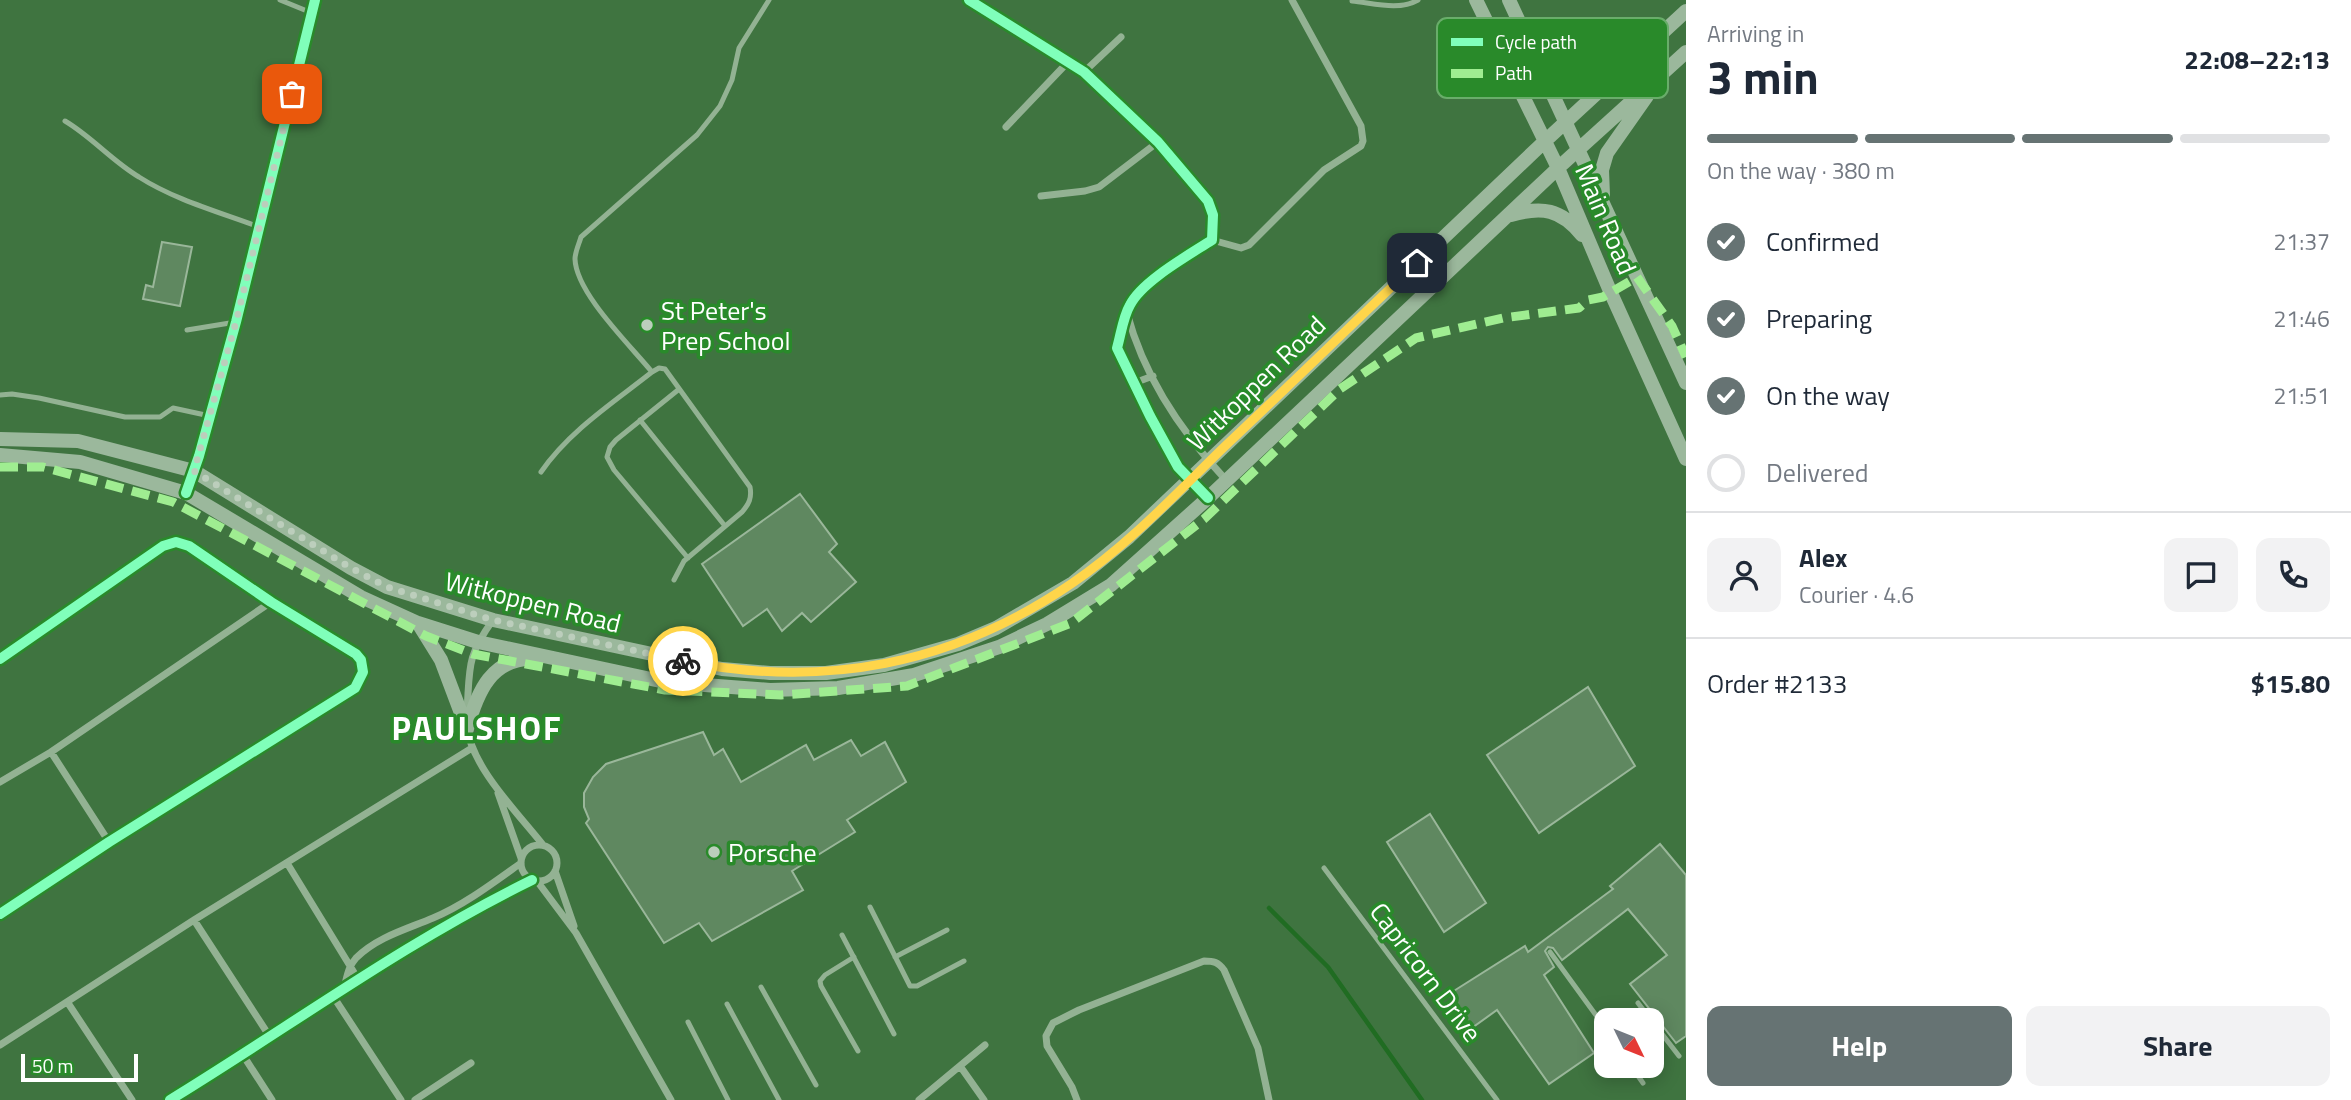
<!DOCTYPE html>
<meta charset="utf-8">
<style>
:root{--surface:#fff;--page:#f2f2f3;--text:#1f2937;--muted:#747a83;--line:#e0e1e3;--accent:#667373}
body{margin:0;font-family:"Titillium Web",sans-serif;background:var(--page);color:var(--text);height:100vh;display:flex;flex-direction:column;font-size:26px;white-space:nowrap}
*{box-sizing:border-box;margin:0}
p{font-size:23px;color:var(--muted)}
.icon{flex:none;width:38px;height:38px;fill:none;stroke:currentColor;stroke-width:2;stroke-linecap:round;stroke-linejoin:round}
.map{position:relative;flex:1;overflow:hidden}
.sheet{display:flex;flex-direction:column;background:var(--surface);width:665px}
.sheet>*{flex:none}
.needle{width:46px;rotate:133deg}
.fabs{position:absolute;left:1594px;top:1008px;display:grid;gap:14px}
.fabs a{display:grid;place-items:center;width:70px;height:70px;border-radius:14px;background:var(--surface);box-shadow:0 4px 18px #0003;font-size:35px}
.scale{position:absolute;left:21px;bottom:18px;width:117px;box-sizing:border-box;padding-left:7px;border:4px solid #fff;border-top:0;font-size:19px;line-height:24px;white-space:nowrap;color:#fff;-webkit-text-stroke:5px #298a2a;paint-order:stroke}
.pin{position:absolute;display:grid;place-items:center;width:60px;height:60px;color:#fff;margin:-30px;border-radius:14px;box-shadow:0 4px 10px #0006}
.courier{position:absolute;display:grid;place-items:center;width:70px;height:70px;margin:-35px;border:5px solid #ffd54a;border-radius:50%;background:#fff;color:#222;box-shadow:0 2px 9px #0007}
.overview em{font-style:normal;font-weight:700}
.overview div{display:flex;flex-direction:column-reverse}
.overview{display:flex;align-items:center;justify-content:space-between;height:119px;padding:0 21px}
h1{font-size:46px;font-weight:700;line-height:52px}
.bar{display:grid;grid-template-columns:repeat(4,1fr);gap:10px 7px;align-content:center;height:84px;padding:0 21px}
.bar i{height:9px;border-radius:5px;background:var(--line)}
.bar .selected{background:var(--accent)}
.bar p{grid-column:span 4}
.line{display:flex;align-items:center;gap:18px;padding:0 21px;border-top:2px solid var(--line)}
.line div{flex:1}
.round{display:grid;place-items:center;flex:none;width:74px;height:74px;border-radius:14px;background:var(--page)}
ol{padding:0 21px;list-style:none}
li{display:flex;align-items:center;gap:21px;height:77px}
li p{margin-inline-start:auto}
li .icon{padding:7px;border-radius:50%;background:var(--accent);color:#fff;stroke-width:4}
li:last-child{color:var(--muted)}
li i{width:38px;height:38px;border:4px solid var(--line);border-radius:50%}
.button{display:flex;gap:14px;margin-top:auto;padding:14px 21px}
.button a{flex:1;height:80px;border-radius:14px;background:var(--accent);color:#fff;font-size:28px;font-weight:700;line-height:80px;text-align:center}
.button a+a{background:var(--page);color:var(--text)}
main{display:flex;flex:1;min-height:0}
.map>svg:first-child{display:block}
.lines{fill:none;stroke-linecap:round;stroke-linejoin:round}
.stream{stroke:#206c22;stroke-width:4.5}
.building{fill:#5f8860;stroke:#9ab79a;stroke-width:2}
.service{stroke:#93b293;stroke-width:5}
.minor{stroke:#93b293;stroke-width:7}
.secondary{stroke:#9bb89c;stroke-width:14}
.quiet{stroke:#9fed91;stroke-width:9;stroke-dasharray:18 9;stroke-linecap:butt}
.cycleway-casing{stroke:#298a2a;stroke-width:15}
.cycleway{stroke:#80ffba;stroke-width:10}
.done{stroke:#bccebc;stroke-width:7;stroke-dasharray:0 12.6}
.route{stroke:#ffd54a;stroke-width:9}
.poi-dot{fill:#bccebc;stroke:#298a2a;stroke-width:2.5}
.labels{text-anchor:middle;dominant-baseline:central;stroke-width:7;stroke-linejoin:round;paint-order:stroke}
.street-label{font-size:26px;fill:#fff;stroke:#298a2a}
.poi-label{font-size:26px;fill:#fff;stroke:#298a2a;text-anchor:start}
.district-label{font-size:33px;font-weight:bold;letter-spacing:2px;fill:#fff;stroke:#298a2a}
.key{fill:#298a2a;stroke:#69ad6a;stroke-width:2}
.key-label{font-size:19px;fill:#fff}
</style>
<main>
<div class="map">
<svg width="1686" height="1100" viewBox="0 0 1686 1100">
<rect width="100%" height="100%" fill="#3f7440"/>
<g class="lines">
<path class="stream" d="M1269,908L1328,967L1422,1100"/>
</g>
<path class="building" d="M162,242L192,247L180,306L143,299L146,285L153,287Z
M800,494L837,544L829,552L856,582L811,622L802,613L782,631L767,609L743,626L702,564Z
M1588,687L1635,766L1539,833L1487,755Z
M703,732L714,755L723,749L741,782L806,745L814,760L851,740L861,756L885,742L906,782L847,820L855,832L792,871L803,890L712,941L699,923L664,943L586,823L589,819L584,807V793L593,777L606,764Z
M1430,814L1486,903L1444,932L1387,842Z
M1660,844L1686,875V1036L1676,1043L1630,984L1667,955L1628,909L1562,960L1553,948L1548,947L1545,951L1554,967L1544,975L1594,1053L1549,1084L1497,1010L1469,1030L1449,994L1525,946L1528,952L1613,889L1610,886Z"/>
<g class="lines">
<path class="service" d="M280,0L312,13
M1352,1C1373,3 1399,11 1418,0
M65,121C92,137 112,161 139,177C175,200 219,212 259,227
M187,330L236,322
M652,372C630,345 576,293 575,259C575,252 579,244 581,237L697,135L720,106L732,80L739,48L769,0
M678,390L616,440L610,447L607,457L614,470L688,558
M0,395L12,394L39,398L125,417H160L173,408L210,416
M640,420L725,526
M541,472C569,431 614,402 652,372L659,368L665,369L750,487C752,498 749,504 742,512L684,561L674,580
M1324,868L1497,1100
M870,907L910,986H917L964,961
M842,935L894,1034
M1550,952L1606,1029
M854,957L825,975L820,981L821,986L858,1051
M895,957L947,930
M761,987L816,1085
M1638,1003L1651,1020
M727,1004L779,1100
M1652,1021L1679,1056
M688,1022L728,1100
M1652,1060L1659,1070
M1631,1066L1643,1083"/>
<path class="minor" d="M969,0L1084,72L1158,142L1208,201L1213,215L1212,240C1189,255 1142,281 1130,305C1123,317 1121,334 1117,348L1150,416L1178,467L1208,498
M1084,72L1121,37
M1006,127L1068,62
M1041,196L1085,191L1099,187L1158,142
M1212,240L1241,248L1249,245L1324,170L1361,146L1363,141L1361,126L1292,0
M1127,313C1144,377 1182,433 1226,480
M1134,383L1153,376
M186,493L199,456L236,322L315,0
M0,659L163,546L176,542L189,546L271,602L356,654L361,660L363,672L355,688L109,842L0,914
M467,711C470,668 466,657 493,620
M467,727C472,768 518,813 543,845
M51,752L109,842
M0,782L51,752L271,602
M498,793L521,858
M521 863a18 18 0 1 1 36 0a18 18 0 1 1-36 0Z
M287,863L358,979
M555,871L574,926
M537,881L576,933L671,1100
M194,920L270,1037
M344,988C347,977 348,967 356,958C377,937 407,929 433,918C464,905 493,883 521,863
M333,996L401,1100
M68,1003L132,1100
M0,1045L194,920L472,748
M243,1055L272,1100
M960,1066L984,1100
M170,1100C291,1026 405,942 532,880
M415,1100L471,1063
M919,1100L985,1045
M1077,1100L1072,1087L1047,1046L1046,1036L1053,1023L1079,1010L1204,961C1214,961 1218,962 1224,970L1258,1048L1269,1100"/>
<path class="secondary" d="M1476,0L1558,168L1610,291L1686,459
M1509,0L1686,383
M1603,195L1602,170L1607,153L1647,96
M1511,215C1542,206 1561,209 1582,235
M0,439L78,441L194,471L351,568L387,587L493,620L722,669L770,673H826L884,665L958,644L996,628L1073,583L1129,537L1544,142L1686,11
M0,455L80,462L186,493L361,597L418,623L478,642L665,682L770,690L838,688L914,675L999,647L1047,624L1111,585L1208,498L1558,168L1686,52
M418,623L441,660L467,729
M467,729C477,693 491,656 537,659"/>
<path class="quiet" d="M0,467H43L173,502L426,636L473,654L665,690L781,695L907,686L1071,623L1204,519L1340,389L1416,338L1503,318L1579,308L1588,300L1603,297L1637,277L1672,326L1686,357"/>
<defs>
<path id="cycleway" d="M969,0L1084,72L1158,142L1208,201L1213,215L1212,240C1189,255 1142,281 1130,305C1123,317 1121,334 1117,348L1150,416L1178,467L1208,498
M186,493L199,456L236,322L315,0
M0,659L163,546L176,542L189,546L271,602L356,654L361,660L363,672L355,688L109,842L0,914
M170,1100C291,1026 405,942 532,880"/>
</defs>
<use href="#cycleway" class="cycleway-casing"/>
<use href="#cycleway" class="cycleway"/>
</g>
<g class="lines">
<path class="done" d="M292,94L236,322L194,471L351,568L387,587L493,620L683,661"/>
<path class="route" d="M683,661C824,689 952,665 1071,584C1126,547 1174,496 1221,450C1287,388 1351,325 1417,263"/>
</g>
<g class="poi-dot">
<circle cx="647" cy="325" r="7"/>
<circle cx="714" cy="852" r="7"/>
</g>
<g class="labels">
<g class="street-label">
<text transform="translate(1606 219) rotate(67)">Main Road</text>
<text transform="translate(1256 383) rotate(-44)">Witkoppen Road</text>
<text transform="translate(533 602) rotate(14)">Witkoppen Road</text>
<text transform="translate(1426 972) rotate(53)">Capricorn Drive</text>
</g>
<g class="poi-label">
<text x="661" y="310">St Peter's<tspan x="661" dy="30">Prep School</tspan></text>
<text x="728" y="852">Porsche</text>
</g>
<g class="district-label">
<text x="477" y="728">PAULSHOF</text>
</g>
</g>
<rect x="1437" y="18" width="231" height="80" rx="10" class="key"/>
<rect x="1451" y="38" width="32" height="8" fill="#80ffba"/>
<rect x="1451" y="69" width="32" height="9" fill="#9fed91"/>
<g class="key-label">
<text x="1495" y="49">Cycle path</text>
<text x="1495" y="80">Path</text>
</g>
</svg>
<div class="fabs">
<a><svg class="needle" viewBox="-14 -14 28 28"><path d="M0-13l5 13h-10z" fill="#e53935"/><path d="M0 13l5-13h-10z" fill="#747a83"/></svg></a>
</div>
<div class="scale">50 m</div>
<div class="pin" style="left:292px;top:94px;background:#ea580c"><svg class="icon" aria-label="bag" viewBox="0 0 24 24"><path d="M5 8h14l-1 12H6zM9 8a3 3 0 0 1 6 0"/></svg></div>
<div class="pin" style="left:1417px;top:263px;background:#1f2937"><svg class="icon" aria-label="home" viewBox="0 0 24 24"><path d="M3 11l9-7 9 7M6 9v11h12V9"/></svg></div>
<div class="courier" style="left:683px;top:661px"><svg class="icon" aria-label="bike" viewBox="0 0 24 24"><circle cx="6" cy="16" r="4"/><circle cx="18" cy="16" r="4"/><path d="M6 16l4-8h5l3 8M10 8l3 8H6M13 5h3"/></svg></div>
</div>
<section class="sheet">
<div class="overview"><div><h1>3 min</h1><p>Arriving in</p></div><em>22:08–22:13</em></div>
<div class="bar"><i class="selected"></i><i class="selected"></i><i class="selected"></i><i></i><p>On the way · 380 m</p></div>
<ol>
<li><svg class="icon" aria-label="check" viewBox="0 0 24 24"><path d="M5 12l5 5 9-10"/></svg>Confirmed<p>21:37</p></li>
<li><svg class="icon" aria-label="check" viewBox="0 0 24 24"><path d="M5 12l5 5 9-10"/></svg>Preparing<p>21:46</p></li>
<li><svg class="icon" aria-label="check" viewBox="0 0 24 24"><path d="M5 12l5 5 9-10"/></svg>On the way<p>21:51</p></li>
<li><i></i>Delivered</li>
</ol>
<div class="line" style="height:126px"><a class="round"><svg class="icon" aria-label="person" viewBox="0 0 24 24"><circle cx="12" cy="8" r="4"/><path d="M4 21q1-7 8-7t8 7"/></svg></a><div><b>Alex</b><p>Courier · 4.6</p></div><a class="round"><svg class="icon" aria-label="chat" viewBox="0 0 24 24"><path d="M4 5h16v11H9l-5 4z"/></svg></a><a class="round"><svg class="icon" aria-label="phone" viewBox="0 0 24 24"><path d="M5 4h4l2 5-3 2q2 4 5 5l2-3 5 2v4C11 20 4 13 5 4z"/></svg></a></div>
<div class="line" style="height:91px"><div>Order #2133</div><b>$15.80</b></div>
<div class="button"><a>Help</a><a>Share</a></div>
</section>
</main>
